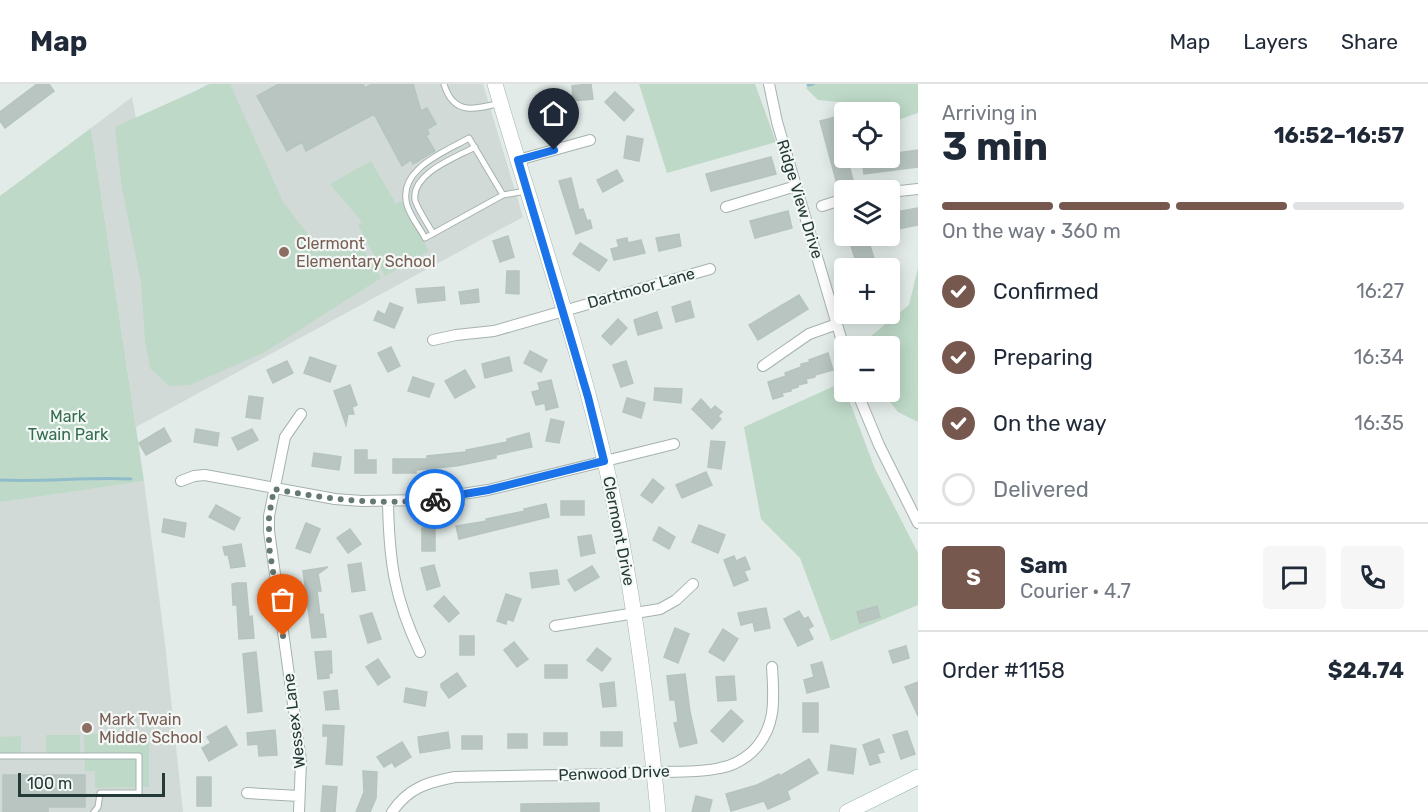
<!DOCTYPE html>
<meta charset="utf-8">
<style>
:root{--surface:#fff;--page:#f6f6f7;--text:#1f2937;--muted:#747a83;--line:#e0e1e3;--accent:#77584e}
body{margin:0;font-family:Rubik,sans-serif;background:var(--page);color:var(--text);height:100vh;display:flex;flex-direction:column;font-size:22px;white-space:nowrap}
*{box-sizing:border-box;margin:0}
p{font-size:20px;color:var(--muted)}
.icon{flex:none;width:33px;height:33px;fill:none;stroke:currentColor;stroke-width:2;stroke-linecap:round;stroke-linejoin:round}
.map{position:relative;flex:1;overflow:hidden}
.sheet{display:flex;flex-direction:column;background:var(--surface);width:510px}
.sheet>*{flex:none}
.fabs{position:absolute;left:834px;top:18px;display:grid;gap:12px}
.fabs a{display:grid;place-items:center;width:66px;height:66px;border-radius:6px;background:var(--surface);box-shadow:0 3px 15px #0003;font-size:30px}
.scale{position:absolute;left:18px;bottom:15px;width:147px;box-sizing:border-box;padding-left:6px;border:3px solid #243a36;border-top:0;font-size:16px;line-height:21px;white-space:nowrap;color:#243a36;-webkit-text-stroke:4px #f3f8f6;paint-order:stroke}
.pin{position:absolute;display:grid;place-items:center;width:51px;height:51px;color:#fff;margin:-62px -26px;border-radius:50% 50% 50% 0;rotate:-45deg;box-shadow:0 0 6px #0007}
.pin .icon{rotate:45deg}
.courier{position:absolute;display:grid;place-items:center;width:60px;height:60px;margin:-30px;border:4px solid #1a73e8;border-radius:50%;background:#fff;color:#222;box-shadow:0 2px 8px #0007}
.head em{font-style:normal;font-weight:700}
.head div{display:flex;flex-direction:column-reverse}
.head{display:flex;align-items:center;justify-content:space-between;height:102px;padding:0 24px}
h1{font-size:39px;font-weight:700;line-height:45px}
.bar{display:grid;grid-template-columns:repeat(4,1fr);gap:9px 6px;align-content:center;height:72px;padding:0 24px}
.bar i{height:8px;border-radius:4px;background:var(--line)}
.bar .selected{background:var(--accent)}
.bar p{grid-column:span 4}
.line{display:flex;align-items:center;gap:15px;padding:0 24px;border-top:2px solid var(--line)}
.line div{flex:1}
.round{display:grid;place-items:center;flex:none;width:63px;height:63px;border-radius:6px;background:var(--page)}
ol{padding:0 24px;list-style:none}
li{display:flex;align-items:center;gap:18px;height:66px}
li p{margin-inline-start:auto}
li .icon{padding:6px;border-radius:50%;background:var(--accent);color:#fff;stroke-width:4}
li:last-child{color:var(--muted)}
li i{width:33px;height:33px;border:3px solid var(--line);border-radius:50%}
header{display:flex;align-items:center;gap:36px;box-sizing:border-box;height:84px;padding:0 30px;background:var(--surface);border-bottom:2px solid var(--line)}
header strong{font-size:28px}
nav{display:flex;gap:33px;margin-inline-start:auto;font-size:21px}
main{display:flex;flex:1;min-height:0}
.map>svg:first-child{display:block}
.built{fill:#d1dad7}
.green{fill:#bed9c8}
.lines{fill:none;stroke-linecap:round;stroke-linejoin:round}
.stream{stroke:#91bcca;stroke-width:3}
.building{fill:#b8c5c1;stroke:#b6c4bf;stroke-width:1.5}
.lane-casing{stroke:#a5b2af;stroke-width:7}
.street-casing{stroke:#a5b2af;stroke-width:12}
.secondary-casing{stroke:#a2b5b0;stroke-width:16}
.lane{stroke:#fff;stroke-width:5}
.street{stroke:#fff;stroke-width:10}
.secondary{stroke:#fff;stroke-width:15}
.done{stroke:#667874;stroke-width:6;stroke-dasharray:0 10.8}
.route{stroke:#1a73e8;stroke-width:8}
.education-dot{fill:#8d6e63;stroke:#f3f8f6;stroke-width:2}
.labels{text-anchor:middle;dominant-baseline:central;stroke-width:4.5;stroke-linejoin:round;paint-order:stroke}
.street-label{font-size:16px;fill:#243a36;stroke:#f3f8f6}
.education-label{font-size:16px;fill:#785e54;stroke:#f3f8f6;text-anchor:start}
.park-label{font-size:16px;fill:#336c4e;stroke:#f3f8f6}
</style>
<header>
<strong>Map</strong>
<nav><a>Map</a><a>Layers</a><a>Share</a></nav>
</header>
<main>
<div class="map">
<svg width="918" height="728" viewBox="0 0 918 728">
<rect width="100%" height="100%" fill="#e2ebe8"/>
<path class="built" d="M208,0H483L523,133L136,343L91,44L132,13L137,40Z
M144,397L165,559L183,728H0V417Z"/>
<path class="green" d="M211,0H230L283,118L317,162L363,164L381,194L265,268L190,301L169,302L150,284L145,256L141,198L122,104L115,43Z
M639,0H755L776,58L667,89Z
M810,0H918V29L898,36L890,33V28H875L848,19L818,16L806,4Z
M91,44L144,397L0,418V112Z
M371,77L396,120L401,117L429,167L385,192L358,141L362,138L330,100Z
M918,184V338L898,328L882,308H890V262H871V252L909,221Z
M843,298L844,308H846L875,385L918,469V521L831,557L800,474L761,435L744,343Z
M149,649V703L95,704V687H85L84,650Z
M46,651H80V671L46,672Z
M21,652V671L0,672V653Z"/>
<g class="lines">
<path class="stream" d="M808,1L813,0
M0,396C44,398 87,393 131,395"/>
</g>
<path class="building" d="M37,0H49L54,7L5,44L0,37V28Z
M279,0H363L365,4L372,0H413L421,27L427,24L436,40L427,45L429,50L426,52L435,67L413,80L411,76L402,82L374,30L306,67L302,58L287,67L257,12Z
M588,0H591L593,15L573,17L572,2Z
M615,8L634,26L624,37L605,18Z
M536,12H559V25H536Z
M836,33L844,65V74H847L853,96L837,100L820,37Z
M627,52L643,55L639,77L624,74Z
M918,66V83L864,90L862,74H890V70Z
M771,73L776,90L711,107L706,90Z
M617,86L623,97L603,108L597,96Z
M571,94L579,126L583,125L587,137L590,136L592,144L576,150L559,97Z
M918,124V141L892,146L890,129Z
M788,127L792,144L755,154L750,137Z
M679,150L681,162L659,167L656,154Z
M508,152L514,173L500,178L493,157Z
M848,152H867L877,184H858Z
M627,154L628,159L641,156L645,169L614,176L611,165L619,163L617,156Z
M580,159L607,176L599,187L573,170Z
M507,187H519V210L506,209Z
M444,203L445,216L418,219L416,205Z
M478,205L479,218L461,220L459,208Z
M799,211L808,225L758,256L749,241Z
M690,217L694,233L676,238L672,223Z
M390,219L403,224L394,244L374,236L378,227L385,231Z
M657,228L662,244L638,251L634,236Z
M618,235L627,244L611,261L602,252Z
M391,263L400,282L388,288L378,269Z
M530,267L547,276L541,288L524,279Z
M828,269L833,286L815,291V293L806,295L807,299L798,301V303L791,305V307L782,309L783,312L773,315L768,298L786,292L785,289L801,283V280L810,278L809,276Z
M310,273L336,282L330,298L304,289Z
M509,273L512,287L485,294L482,280Z
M287,277L293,289L273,299L267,286Z
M626,277L633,299L621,303L613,281Z
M465,286L475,303L455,314L445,297Z
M413,293L434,300L429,313L408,307Z
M551,296L558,323L546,326L545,319L536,321L532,308L540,306L538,299Z
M350,301L357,321L352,323L354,330H348L346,341L334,307Z
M655,304L682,305L681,319L654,316Z
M249,312L263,314L260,335L246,333Z
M627,314L645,319L641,334L623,328Z
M701,315L711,326L715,322L722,328L718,332L721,335L712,345L692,325Z
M551,335L564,338L559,359L546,357Z
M164,344L171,357L146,371L139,359Z
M196,345L219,349L217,362L194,358Z
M252,345L258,356L238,366L232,354Z
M529,349L532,363L496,371V374L456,382L416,386V389H393V375H427V372L466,368V366L507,358V355Z
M711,357L725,358L721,385L708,383Z
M355,366H367V376H376V389H355Z
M314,369L341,373L339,386L312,382Z
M706,388L712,401L682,414L676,401Z
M653,395L664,404L652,419L641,411Z
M561,417H584V431H561Z
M546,420L549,433L459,455L456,442L487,437L486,435L525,427L524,425Z
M216,421L240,434L234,446L209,433Z
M164,435L186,439L184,453L162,448Z
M306,439L320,445L310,469L296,464Z
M699,441L725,451L718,469L692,458Z
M659,443L675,453L669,465L653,456Z
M422,444H435V467H422Z
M350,445L361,460L348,469L337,454Z
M591,451L595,469L581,472L578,453Z
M241,460L245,482L231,484L228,471H225L223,463Z
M734,472L736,477L745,473L750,485L744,487L748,496L734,502L724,476Z
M361,479L365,506L352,508L348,481Z
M434,481L440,502L427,506L421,484Z
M592,482L599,493L575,507L568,496Z
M328,483L318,490L321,507H317L320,531L323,530L326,553L312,554L303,487Z
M557,486L559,500L532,504L530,489Z
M237,499H246L249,533L252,532L254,554L239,555L237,521H233L232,500Z
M506,510L521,515L513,537L507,535L506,540L497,537Z
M444,512L459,529L449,538L434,522Z
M877,522L880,533L860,539L857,528Z
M766,524L770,544L755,547L753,538L741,541L738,529Z
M799,527L804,535L808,533L813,542L808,545L813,555L798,562L784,535Z
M372,529L381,555L368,559L360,532Z
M675,544L689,550L678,579L664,573Z
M723,545L738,555L724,577L709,568Z
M460,552H474V571H460Z
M514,558L528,575L517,583L504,566Z
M906,562L909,574L893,579L889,567Z
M597,564L611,575L602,587L587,576Z
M331,567L332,589H329V594L318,595L315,568Z
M256,568L262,627L248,629L243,570Z
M378,575L390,593L378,601L366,583Z
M822,578L829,603L807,609L804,596L814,593L811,581Z
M545,581H567V594H545Z
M457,589L466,602L449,614L441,603V600Z
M685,590L690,628L697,659L680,663L674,639L678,638L675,616H670L667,592Z
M734,592L736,616L718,617L716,593Z
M614,598L616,622L603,623L600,600Z
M918,598V632L905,603Z
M406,604L427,608L425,622L404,618Z
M337,606L339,625L326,626L324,608Z
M803,619H818V648H803Z
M731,626L743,637L723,658L711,647Z
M323,641L344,642L342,681L326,680L328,652H323Z
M226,642L237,661L209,677L202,664L211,659L207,653Z
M275,646L277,671L259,672L258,660L248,661L247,649Z
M907,647L915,670L901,675L893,651Z
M448,648L450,664L420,669L418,653Z
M601,648H622V662H601Z
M544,649H567V661H544Z
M508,650H527V664H508Z
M462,652H482V665H462Z
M879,655L884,668L877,670L880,678L870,681L863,661Z
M402,658L411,673L395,683L392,678L384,683L377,673Z
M831,661L856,665L853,690L828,686Z
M809,675L818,689L787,707L790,715L768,725L764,717L731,727L726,710L757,701L779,690L780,692Z
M363,687L377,688L376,714L370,728H356L364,708Z
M3,691H85V723H48V728H3Z
M197,693H211V722H197Z
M323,702L337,703L335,728H321Z
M696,712L712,716L709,728H692Z
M599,719V728H521V720Z"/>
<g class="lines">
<defs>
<path id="lane" d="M444,0C453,31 474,26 500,19
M503,111L425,154C420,144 410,132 407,121C397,85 445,68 469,54L503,111L526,107
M433,149C428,141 417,124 415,116C411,89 457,73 475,63
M0,672H139V709H100L98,723L94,728"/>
<path id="street" d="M769,0L777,38L844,264
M518,76L590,56
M890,108L918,105
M822,122L844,115
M726,123L796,102
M433,256L456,251L494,247L710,185
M763,282L809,250L837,240
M857,308L879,361L918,439
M181,397L194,392L205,391L335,415L362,417L424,416L488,406L674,360
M388,417C389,476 394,514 420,568
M555,542L660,525L676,516L693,500
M247,709L299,712
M299,728L301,677L269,447V432L285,353L301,330
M392,728C408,704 428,698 455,693C522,691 589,692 656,688C677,687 700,689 720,684C732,682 743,676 752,668C777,644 774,614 772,583"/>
<path id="secondary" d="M495,0C535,138 584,274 613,414C635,517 648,623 658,728
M847,728L918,693"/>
</defs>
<use href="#lane" class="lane-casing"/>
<use href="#street" class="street-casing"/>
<use href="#secondary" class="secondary-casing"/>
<use href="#lane" class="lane"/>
<use href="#street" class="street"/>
<use href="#secondary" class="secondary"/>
</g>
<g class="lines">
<path class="done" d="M283,552L269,462V432L274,405C327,415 381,422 435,415"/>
<path class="route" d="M435,415L488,406L604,377L588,313L518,76L554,66"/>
</g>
<g class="education-dot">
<circle cx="284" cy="168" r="6"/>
<circle cx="87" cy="644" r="6"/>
</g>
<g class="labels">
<g class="street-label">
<text transform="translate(800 115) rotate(73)">Ridge View Drive</text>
<text transform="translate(641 204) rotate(-16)">Dartmoor Lane</text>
<text transform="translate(619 447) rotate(79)">Clermont Drive</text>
<text transform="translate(294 637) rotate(-97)">Wessex Lane</text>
<text transform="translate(614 689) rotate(-2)">Penwood Drive</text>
</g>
<g class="education-label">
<text x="296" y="159">Clermont<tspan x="296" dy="18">Elementary School</tspan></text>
<text x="99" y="635">Mark Twain<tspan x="99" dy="18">Middle School</tspan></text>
</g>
<g class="park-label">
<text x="68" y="332">Mark<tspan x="68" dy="18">Twain Park</tspan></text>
</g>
</g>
</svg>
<div class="fabs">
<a><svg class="icon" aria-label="locate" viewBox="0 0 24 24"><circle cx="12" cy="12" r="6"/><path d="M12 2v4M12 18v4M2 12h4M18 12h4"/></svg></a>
<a><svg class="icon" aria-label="layers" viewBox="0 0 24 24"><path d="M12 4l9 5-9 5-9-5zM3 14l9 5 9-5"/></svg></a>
<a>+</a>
<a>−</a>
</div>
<div class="scale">100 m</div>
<div class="pin" style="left:283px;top:552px;background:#ea580c"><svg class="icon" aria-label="bag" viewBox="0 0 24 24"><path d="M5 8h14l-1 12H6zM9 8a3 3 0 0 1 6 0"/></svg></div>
<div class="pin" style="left:554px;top:66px;background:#1f2937"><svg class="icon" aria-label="home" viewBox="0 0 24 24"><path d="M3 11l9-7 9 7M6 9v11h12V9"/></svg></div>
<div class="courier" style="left:435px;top:415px"><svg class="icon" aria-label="bike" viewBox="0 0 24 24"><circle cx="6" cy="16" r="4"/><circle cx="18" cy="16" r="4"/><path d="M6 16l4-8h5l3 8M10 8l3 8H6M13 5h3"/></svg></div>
</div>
<section class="sheet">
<div class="head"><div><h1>3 min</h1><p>Arriving in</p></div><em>16:52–16:57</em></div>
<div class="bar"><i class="selected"></i><i class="selected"></i><i class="selected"></i><i></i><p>On the way · 360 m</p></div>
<ol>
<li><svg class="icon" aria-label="check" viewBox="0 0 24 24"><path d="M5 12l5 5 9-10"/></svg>Confirmed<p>16:27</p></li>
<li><svg class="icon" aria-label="check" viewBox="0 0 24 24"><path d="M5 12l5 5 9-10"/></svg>Preparing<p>16:34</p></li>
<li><svg class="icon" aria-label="check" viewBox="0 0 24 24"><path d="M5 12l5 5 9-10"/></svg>On the way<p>16:35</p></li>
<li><i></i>Delivered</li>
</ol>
<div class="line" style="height:108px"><b class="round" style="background:var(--accent);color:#fff">S</b><div><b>Sam</b><p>Courier · 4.7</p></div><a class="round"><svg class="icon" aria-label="chat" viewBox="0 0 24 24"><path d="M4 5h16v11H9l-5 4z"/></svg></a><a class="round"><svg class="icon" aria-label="phone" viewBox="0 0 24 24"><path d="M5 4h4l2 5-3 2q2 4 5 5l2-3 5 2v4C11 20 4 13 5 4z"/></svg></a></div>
<div class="line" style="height:78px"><div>Order #1158</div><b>$24.74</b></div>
</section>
</main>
